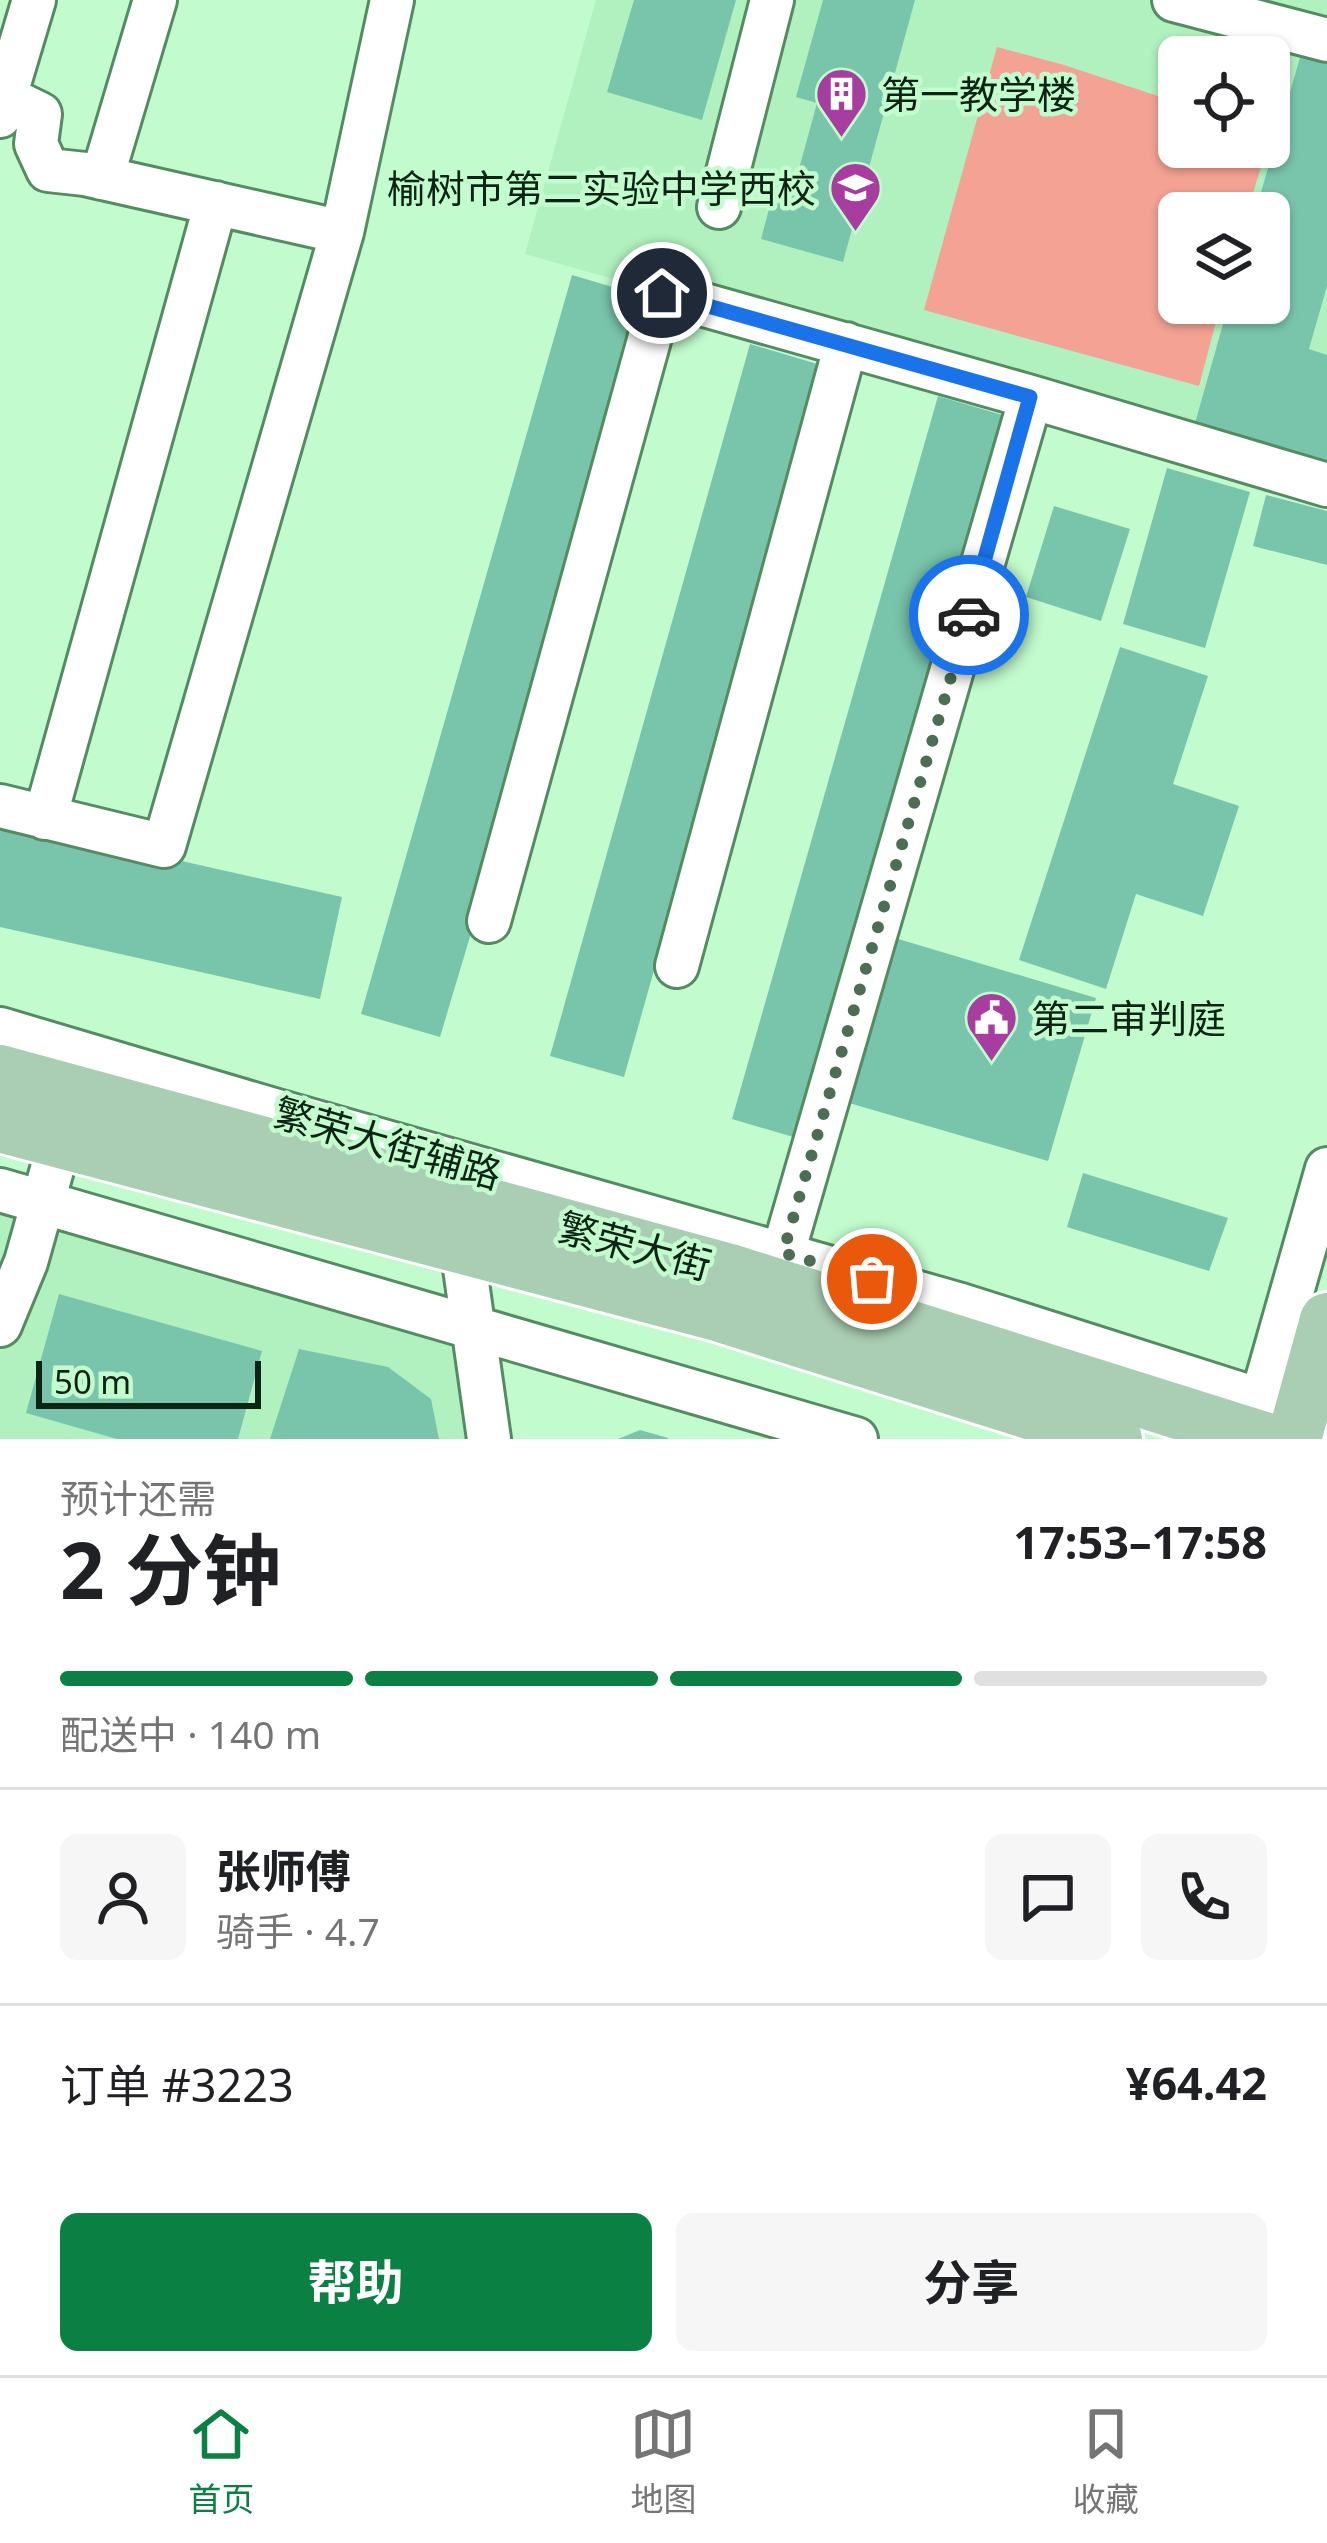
<!DOCTYPE html>
<html lang="zh">
<meta charset="utf-8">
<style>
:root{--surface:#fff;--page:#f6f6f6;--text:#202124;--muted:#757577;--line:#e0e0e0;--accent:#0b8043}
body{margin:0;font-family:"Noto Sans","Noto Sans SC",sans-serif;background:var(--page);color:var(--text);height:100vh;display:flex;flex-direction:column;font-size:45px;white-space:nowrap}
*{box-sizing:border-box;margin:0}
p{font-size:39px;color:var(--muted)}
.icon{flex:none;width:66px;height:66px;fill:none;stroke:currentColor;stroke-width:2;stroke-linecap:round;stroke-linejoin:round}
.map{position:relative;height:1439px;overflow:hidden}
.drawer{display:flex;flex-direction:column;background:var(--surface);flex:1}
.drawer>*{flex:none}
.fabs{position:absolute;left:1158px;top:36px;display:grid;gap:24px}
.fabs a{display:grid;place-items:center;width:132px;height:132px;border-radius:18px;background:var(--surface);box-shadow:0 3px 9px #0004;font-size:60px}
.scale{position:absolute;left:36px;bottom:30px;width:225px;box-sizing:border-box;padding-left:12px;border:6px solid #0d2313;border-top:0;font-size:33px;line-height:42px;white-space:nowrap;color:#0d2313;-webkit-text-stroke:9px #c2fbce;paint-order:stroke}
.pin{position:absolute;display:grid;place-items:center;width:102px;height:102px;color:#fff;margin:-51px;border:6px solid #fff;border-radius:50%;box-shadow:0 3px 12px #0007}
.courier{position:absolute;display:grid;place-items:center;width:120px;height:120px;margin:-60px;border:9px solid #1a73e8;border-radius:50%;background:#fff;color:#222;box-shadow:0 3px 15px #0007}
.head em{font-style:normal;font-weight:700}
.head div{display:flex;flex-direction:column-reverse}
.head{display:flex;align-items:center;justify-content:space-between;height:204px;padding:0 60px}
h1{font-size:78px;font-weight:700;line-height:90px}
.bar{display:grid;grid-template-columns:repeat(4,1fr);gap:18px 12px;align-content:center;height:144px;padding:0 60px}
.bar i{height:15px;border-radius:9px;background:var(--line)}
.bar .current{background:var(--accent)}
.bar p{grid-column:span 4}
.line{display:flex;align-items:center;gap:30px;padding:0 60px;border-top:3px solid var(--line)}
.line div{flex:1}
.round{display:grid;place-items:center;flex:none;width:126px;height:126px;border-radius:18px;background:var(--page)}
.button{display:flex;gap:24px;margin-top:auto;padding:24px 60px}
.button a{flex:1;height:138px;border-radius:18px;background:var(--accent);color:#fff;font-size:48px;font-weight:700;line-height:138px;text-align:center}
.button a+a{background:var(--page);color:var(--text)}
.tab-bar{display:flex;justify-content:space-around;align-items:center;height:168px;border-top:3px solid var(--line);background:var(--surface);font-size:33px;color:var(--muted)}
.tab-bar a{display:grid;justify-items:center;gap:6px}
.tab-bar .current{color:var(--accent)}
.map>svg:first-child{display:block}
.built{fill:#b0f1bf;fill-rule:evenodd}
.green{fill:#f3a293}
.building{fill:#79c5ac}
.lines{fill:none;stroke-linecap:round;stroke-linejoin:round}
.minor-casing{stroke:#558b62;stroke-width:48}
.major-casing{stroke:#fff;stroke-width:60}
.minor{stroke:#fff;stroke-width:42}
.major{stroke:#aaceb3;stroke-width:54}
.done{stroke:#4c6f54;stroke-width:12;stroke-dasharray:0 21.6}
.route{stroke:#1a73e8;stroke-width:15}
.labels{text-anchor:middle;dominant-baseline:central;stroke-width:9;stroke-linejoin:round;paint-order:stroke}
.poi-label{font-size:39px;fill:#0d2313;stroke:#c2fbce;text-anchor:start}
.street-label{font-size:39px;fill:#0d2313;stroke:#c2fbce}
</style>
<div class="map">
<svg width="1327" height="1439" viewBox="0 0 1327 1439">
<rect width="100%" height="100%" fill="#c2fbce"/>
<path class="built" d="M596,0H1327V481L525,254ZM1179,57H1269V147H1179ZM1179,213H1269V303H1179Z
M0,1212L217,1279L473,1326L489,1439H0Z"/>
<path class="green" d="M997,47L1064,65L1179,103V147H1267L1247,213H1179V303H1221L1199,386L924,310Z"/>
<path class="building" d="M634,0H736L702,120L607,92Z
M823,0H915L843,262L761,239L778,175L796,180L817,103L796,97Z
M1301,54L1327,62V286L1309,349L1327,355V461L1195,423L1229,303H1269V213H1255Z
M572,275L660,301L440,1037L361,1014Z
M750,344L824,366L624,1077L550,1056Z
M938,396L1006,416L800,1139L732,1119Z
M1167,468L1250,492L1205,648L1123,624Z
M1266,495L1327,511V565L1253,546Z
M1054,506L1130,529L1101,621L1026,597Z
M1120,647L1208,676L1173,784L1239,806L1203,916L1136,894L1106,989L1019,960Z
M0,820L342,897L320,999L0,927Z
M895,938L1096,998L1048,1161L849,1103Z
M1083,1173L1228,1218L1209,1271L1067,1227Z
M59,1294L262,1351L238,1439H117L26,1413Z
M299,1349L388,1367L431,1399L439,1439H270Z
M640,1430L668,1438V1439H618Z"/>
<g class="lines">
<defs>
<path id="minor" d="M1174,0L1327,40
M0,96L5,97L34,0
M0,116L5,97L40,114L36,144L48,170L85,174L342,232
M102,178L155,0
M719,207L772,0
M0,806L164,846L342,232L392,0
M45,818L216,203
M489,921L662,293L1031,397L1327,485
M677,966L846,344
M0,1029L277,1111L961,1305L1326,1421
M0,1190L856,1439
M462,1247L489,1439
M783,1253L1031,397
M0,1325L26,1262L60,1141
M1255,1422L1327,1169"/>
<path id="major" d="M0,1072L730,1271L1264,1439
M0,1125L717,1314L1115,1439
M1294,1439L1327,1320"/>
</defs>
<use href="#minor" class="minor-casing"/>
<use href="#major" class="major-casing"/>
<use href="#minor" class="minor"/>
<use href="#major" class="major"/>
</g>
<g class="lines">
<path class="done" d="M872,1279L783,1253L969,615"/>
<path class="route" d="M662,293L1030,397L969,615"/>
</g>
<defs>
<symbol id="building-pin" viewBox="-11 -11 22 30"><path d="M0 17L-7.5 6A9.5 9.5 0 1 1 7.5 6Z" fill="#a73e9f" stroke="#c2fbce"/><path d="M-4-6H4V6H1V3H-1V6H-4ZM-2.5-4.3h1.7v1.8h-1.7ZM.8-4.3h1.7v1.8H.8ZM-2.5-1h1.7V.8h-1.7ZM.8-1h1.7V.8H.8Z" fill="#fff"/></symbol>
<symbol id="school-pin" viewBox="-11 -11 22 30"><path d="M0 17L-7.5 6A9.5 9.5 0 1 1 7.5 6Z" fill="#a73e9f" stroke="#c2fbce"/><path d="M0-5L7-2L0 1L-7-2ZM-4 1L0 2.5L4 1V4Q0 6-4 4Z" fill="#fff"/></symbol>
<symbol id="civic-pin" viewBox="-11 -11 22 30"><path d="M0 17L-7.5 6A9.5 9.5 0 1 1 7.5 6Z" fill="#a73e9f" stroke="#c2fbce"/><path d="M-.6-6.5H3V-4.5H.6V-3L4-1V1h2V6H-6V1h2V-1L-.6-3ZM-1.2 2.5V6h2.4V2.5Z" fill="#fff"/></symbol>
</defs>
<g fill-rule="evenodd">
<use href="#building-pin" x="812" y="64" width="59" height="81"/>
<use href="#school-pin" x="826" y="158" width="59" height="81"/>
<use href="#civic-pin" x="962" y="988" width="59" height="81"/>
</g>
<g class="labels">
<g class="poi-label">
<text x="881" y="93">第一教学楼</text>
<text x="816" y="187" text-anchor="end">榆树市第二实验中学西校</text>
<text x="1031" y="1017">第二审判庭</text>
</g>
<g class="street-label">
<text transform="translate(388 1142) rotate(16)">繁荣大街辅路</text>
<text transform="translate(635 1245) rotate(15)">繁荣大街</text>
</g>
</g>
</svg>
<div class="fabs">
<a><svg class="icon" aria-label="locate" viewBox="0 0 24 24"><circle cx="12" cy="12" r="6"/><path d="M12 2v4M12 18v4M2 12h4M18 12h4"/></svg></a>
<a><svg class="icon" aria-label="layers" viewBox="0 0 24 24"><path d="M12 4l9 5-9 5-9-5zM3 14l9 5 9-5"/></svg></a>
</div>
<div class="scale">50 m</div>
<div class="pin" style="left:872px;top:1279px;background:#ea580c"><svg class="icon" aria-label="bag" viewBox="0 0 24 24"><path d="M5 8h14l-1 12H6zM9 8a3 3 0 0 1 6 0"/></svg></div>
<div class="pin" style="left:662px;top:293px;background:#1f2937"><svg class="icon" aria-label="home" viewBox="0 0 24 24"><path d="M3 11l9-7 9 7M6 9v11h12V9"/></svg></div>
<div class="courier" style="left:969px;top:615px"><svg class="icon" aria-label="car" viewBox="0 0 24 24"><path d="M5 17H2v-5l4-1 3-4h7l3 4 3 1v5h-3M9 17h6M6 11h13"/><circle cx="7" cy="17" r="2"/><circle cx="17" cy="17" r="2"/></svg></div>
</div>
<section class="drawer">
<div class="head"><div><h1>2 分钟</h1><p>预计还需</p></div><em>17:53–17:58</em></div>
<div class="bar"><i class="current"></i><i class="current"></i><i class="current"></i><i></i><p>配送中 · 140 m</p></div>
<div class="line" style="height:216px"><a class="round"><svg class="icon" aria-label="person" viewBox="0 0 24 24"><circle cx="12" cy="8" r="4"/><path d="M4 21q1-7 8-7t8 7"/></svg></a><div><b>张师傅</b><p>骑手 · 4.7</p></div><a class="round"><svg class="icon" aria-label="chat" viewBox="0 0 24 24"><path d="M4 5h16v11H9l-5 4z"/></svg></a><a class="round"><svg class="icon" aria-label="phone" viewBox="0 0 24 24"><path d="M5 4h4l2 5-3 2q2 4 5 5l2-3 5 2v4C11 20 4 13 5 4z"/></svg></a></div>
<div class="line" style="height:156px"><div>订单 #3223</div><b>¥64.42</b></div>
<div class="button"><a>帮助</a><a>分享</a></div>
</section>
<nav class="tab-bar">
<a class="current"><svg class="icon" aria-label="home" viewBox="0 0 24 24"><path d="M3 11l9-7 9 7M6 9v11h12V9"/></svg>首页</a>
<a><svg class="icon" aria-label="map" viewBox="0 0 24 24"><path d="M3 6l6-2 6 2 6-2v14l-6 2-6-2-6 2zM9 4v14M15 6v14"/></svg>地图</a>
<a><svg class="icon" aria-label="saved" viewBox="0 0 24 24"><path d="M7 4h10v16l-5-4-5 4z"/></svg>收藏</a>
</nav>
